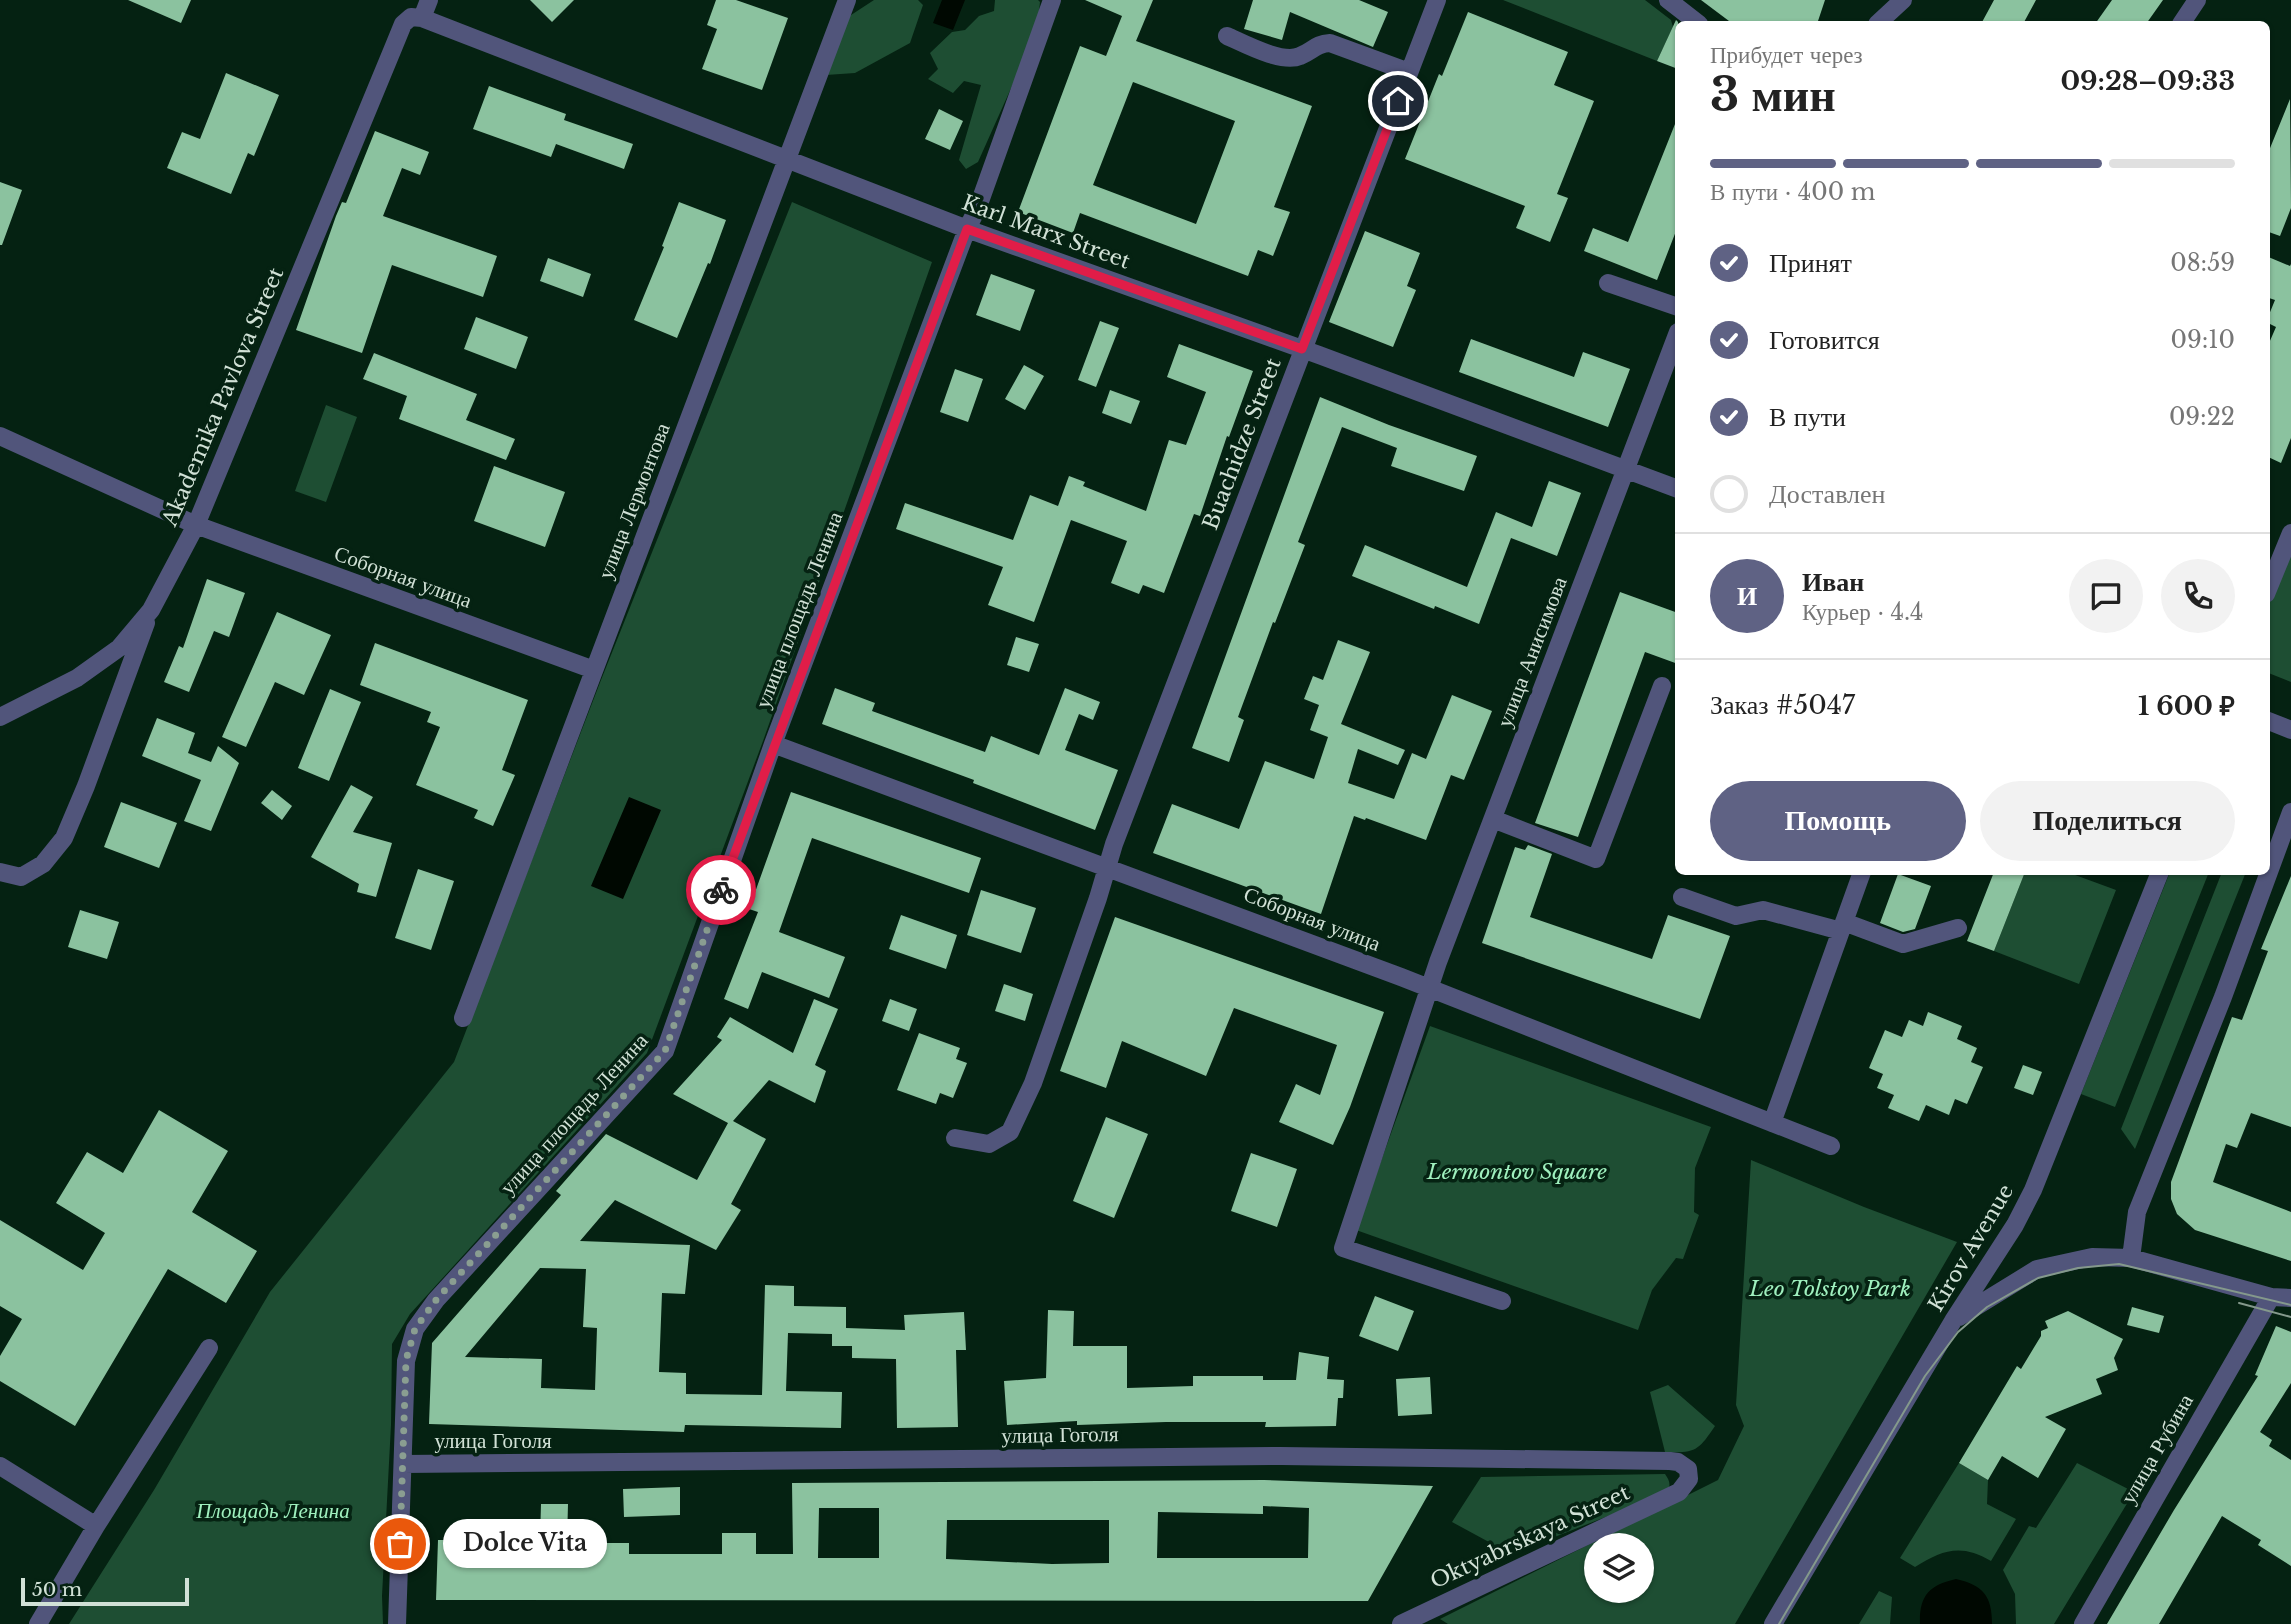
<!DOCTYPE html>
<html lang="ru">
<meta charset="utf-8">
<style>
:root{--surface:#fff;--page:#f2f2f2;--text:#222;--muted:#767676;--line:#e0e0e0;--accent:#5f6284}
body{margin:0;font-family:"Libre Baskerville",serif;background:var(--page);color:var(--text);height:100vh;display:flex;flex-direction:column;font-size:26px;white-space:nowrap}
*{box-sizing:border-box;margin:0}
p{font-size:23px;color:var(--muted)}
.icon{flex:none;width:38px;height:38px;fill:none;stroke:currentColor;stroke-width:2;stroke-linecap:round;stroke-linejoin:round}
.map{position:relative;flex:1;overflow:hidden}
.details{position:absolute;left:1675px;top:21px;width:595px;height:854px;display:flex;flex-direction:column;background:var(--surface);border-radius:10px;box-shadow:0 2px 5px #0004}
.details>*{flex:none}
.controls{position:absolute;left:1584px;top:1533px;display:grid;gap:14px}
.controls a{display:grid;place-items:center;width:70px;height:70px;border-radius:50%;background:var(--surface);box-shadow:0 2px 5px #0004;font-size:35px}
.scale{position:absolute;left:21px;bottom:18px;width:168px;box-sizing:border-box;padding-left:7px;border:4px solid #d1e1d6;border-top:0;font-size:19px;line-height:24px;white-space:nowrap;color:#d1e1d6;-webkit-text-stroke:5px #052212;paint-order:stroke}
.pin{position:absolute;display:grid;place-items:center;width:60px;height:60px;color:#fff;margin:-30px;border:4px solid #fff;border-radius:50%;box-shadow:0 2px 7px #0007}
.courier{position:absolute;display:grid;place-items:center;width:70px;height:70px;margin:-35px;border:5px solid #e11d48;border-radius:50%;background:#fff;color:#222;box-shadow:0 2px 9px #0007}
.bubble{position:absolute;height:49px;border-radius:24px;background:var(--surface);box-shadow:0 2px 5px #0004;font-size:23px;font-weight:800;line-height:49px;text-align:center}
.summary em{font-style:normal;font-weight:800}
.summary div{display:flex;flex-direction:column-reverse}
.summary{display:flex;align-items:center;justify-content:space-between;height:119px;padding:0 35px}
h1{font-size:46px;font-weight:800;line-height:52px}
.bar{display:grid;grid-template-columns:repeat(4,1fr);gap:10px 7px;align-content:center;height:84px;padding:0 35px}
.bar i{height:9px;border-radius:5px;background:var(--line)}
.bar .active{background:var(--accent)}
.bar p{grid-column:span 4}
.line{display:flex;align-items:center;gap:18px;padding:0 35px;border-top:2px solid var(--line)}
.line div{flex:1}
.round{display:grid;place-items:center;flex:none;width:74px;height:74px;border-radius:37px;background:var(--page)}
ol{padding:0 35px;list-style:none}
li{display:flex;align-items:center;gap:21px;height:77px}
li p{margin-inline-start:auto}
li .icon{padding:7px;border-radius:50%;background:var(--accent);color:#fff;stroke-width:4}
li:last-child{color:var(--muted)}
li i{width:38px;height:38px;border:4px solid var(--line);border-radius:50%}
.action{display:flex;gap:14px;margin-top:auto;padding:14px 35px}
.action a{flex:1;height:80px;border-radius:42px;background:var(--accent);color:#fff;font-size:28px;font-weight:800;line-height:80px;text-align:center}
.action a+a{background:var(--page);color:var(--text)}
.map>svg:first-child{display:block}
.green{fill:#1e4e33;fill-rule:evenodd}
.water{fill:#000801}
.building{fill:#8bc29f;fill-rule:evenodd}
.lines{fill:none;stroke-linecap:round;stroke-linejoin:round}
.minor{stroke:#51557b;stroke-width:18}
.tram{stroke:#84998c;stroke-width:2}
.done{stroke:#8a9e91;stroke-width:7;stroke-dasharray:0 12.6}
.route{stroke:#e11d48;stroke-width:9}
.labels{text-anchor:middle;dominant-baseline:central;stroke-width:7;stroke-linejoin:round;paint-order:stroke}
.street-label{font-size:21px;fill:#d1e1d6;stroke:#052212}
.park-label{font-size:21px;font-style:italic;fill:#9ff0be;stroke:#052212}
</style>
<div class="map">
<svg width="2291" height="1624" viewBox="0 0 2291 1624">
<rect width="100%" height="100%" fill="#052212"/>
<path class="green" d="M874,0H918L923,5L910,43L855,73L826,75L848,17Z
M995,0H1038L1040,2L1037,30L978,162L966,169L959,160L981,85L964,81L953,93L928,79L938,69L930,53L952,32L965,30L979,16L994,11Z
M1503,0H1645L1671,20L1673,27L1657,61Z
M792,202L932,262L763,741L647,1053L410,1314L392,1344L391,1425L382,1596L383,1624H69L154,1490L270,1292L454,1062L601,680Z
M326,405L357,417L326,502L295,491Z
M2291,547V682L2266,672V611Z
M2025,872H2067L2116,890L2079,984L1994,951Z
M2170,872H2209L2115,1107L2081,1094Z
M2222,872H2246L2135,1149L2121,1129Z
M1430,1026L1711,1127L1695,1168L1694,1212L1699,1215L1683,1259L1676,1258L1652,1290L1638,1330L1356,1230Z
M1751,1160L1864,1207L1957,1242L1735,1624H1448L1440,1619L1718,1480L1744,1426L1736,1405ZM1596,1545H1642V1591H1596Z
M1668,1385L1715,1426C1698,1451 1696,1453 1665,1452L1650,1392Z
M1959,1463L1988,1480L1987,1504L2016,1519L1991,1561C1961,1543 1942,1550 1915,1567L1900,1558Z
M2077,1463L2134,1492L2054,1624H2016L2015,1594L2003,1570L2029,1526L2036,1528Z
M1665,1474C1670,1481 1671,1485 1667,1493L1511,1554L1452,1522L1481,1477Z
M1879,1591L1892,1597L1890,1624H1859Z"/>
<path class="water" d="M942,0H965L953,30L933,23Z
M629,797L661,810L623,899L591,886Z
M1956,1579C1983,1585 1992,1596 1992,1624H1920C1919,1596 1929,1585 1956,1579Z"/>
<path class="building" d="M128,0H191L181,23Z
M530,0H574L552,22Z
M716,0H736L788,18L762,90L702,69L717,29L707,25Z
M1085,0H1153L1136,41L1312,106L1274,207L1290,212L1273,256L1258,250L1248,276L1080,213L1073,233L1018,212L1080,46L1106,56L1122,16ZM1133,82L1235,121L1196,224L1093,185Z
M1253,0H1359L1388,12L1373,47L1290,12L1282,40L1244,29Z
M1701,0H1825L1817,24H1733Z
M1994,0H2036L2023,24H1981Z
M2112,0H2163L2146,24H2095Z
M1468,12L1568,52L1554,85L1594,101L1557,194L1568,198L1550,242L1516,228L1525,206L1405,159L1439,74L1442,76Z
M1676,20L1678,22V69L1657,61Z
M226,73L279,95L254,156L248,153L231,194L167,168L182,132L200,139Z
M489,86L566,114L564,120L633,144L624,169L556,144L551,157L473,129Z
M2290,99L2291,208L2280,236L2266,231V158Z
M939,109L963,121L950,150L925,139Z
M1677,119L1678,226L1657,280L1584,251L1593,228L1628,242Z
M375,131L429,152L420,175L402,168L383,216L497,256L483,297L392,265L362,353L296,330L336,216L342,202L346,203Z
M0,182L22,190L2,245H0Z
M679,202L726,220L710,264L708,263L677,338L634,320L664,247L662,246Z
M1365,231L1420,253L1407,286L1416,290L1393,347L1329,322Z
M2266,256L2290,266L2291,264V438L2281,463L2266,456V350L2276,327L2266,322L2275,300L2266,297Z
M548,258L591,274L583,297L540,281Z
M991,274L1035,290L1020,331L976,315Z
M476,317L528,337L516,369L464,349Z
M1100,321L1119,328L1096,387L1078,380Z
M1471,339L1574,377L1583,352L1630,369L1608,427L1459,372Z
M1179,344L1253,371L1229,437L1227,436L1200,516L1194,514L1164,593L1143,585L1139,594L1111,583L1127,541L1071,520L1034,622L988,605L1003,567L896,529L905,503L1013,540L1030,495L1058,506L1069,476L1085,482L1083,486L1146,511L1169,440L1186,445L1206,392L1167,377Z
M374,353L477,394L466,420L515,439L506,460L399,419L407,396L363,379Z
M1024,365L1044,376L1025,410L1005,399Z
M955,369L983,379L968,422L940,412Z
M1110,390L1140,401L1131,424L1102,413Z
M1320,397L1389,425L1477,456L1464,491L1391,466L1397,448L1342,427L1298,542L1305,545L1275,623L1273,622L1238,717L1244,720L1229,762L1192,748Z
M494,466L565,492L545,547L474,521Z
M1549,481L1581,493L1557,556L1511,538L1479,624L1435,606L1434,609L1352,576L1365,545L1467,587L1496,512L1532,527Z
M207,579L245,593L229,637L214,631L189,692L164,682L179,646L183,648Z
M1620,592L1678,613V664L1645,652L1578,837L1535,823Z
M277,612L331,635L304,695L275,682L246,747L222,737Z
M1016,637L1039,644L1029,672L1007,665Z
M1338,640L1370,652L1341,724L1405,750L1398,765L1358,749L1348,783L1394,799L1412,753L1426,759L1452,695L1492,711L1464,780L1451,775L1426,840L1366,818L1365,820L1354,816L1321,914L1153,853L1172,804L1239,829L1265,761L1314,779L1328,737L1310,730L1319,705L1304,699L1313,676L1323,680Z
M375,643L528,700L502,770L515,775L493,826L474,818L478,810L416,785L440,727L427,722L431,712L360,685Z
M835,688L875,703L872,711L985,752L991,736L1039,755L1065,688L1100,702L1093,720L1079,714L1065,750L1118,770L1095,830L973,783L974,780L822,724Z
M330,689L361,702L329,781L298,768Z
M157,718L195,733L188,753L211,762L218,746L239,763L211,831L184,821L201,780L142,756Z
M351,785L373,797L353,832L392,843L376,897L357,892L359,884L311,857Z
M272,790L292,806L282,820L261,803Z
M791,792L981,858L969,893L812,838L779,932L845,957L829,998L762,972L748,1009L724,999L758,912L749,909Z
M121,802L177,823L159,868L104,847Z
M1528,845L1552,854L1530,917L1652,959L1668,915L1730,936L1700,1019L1482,943L1515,847L1525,850Z
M418,869L454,881L431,950L395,938Z
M1994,872H2025L1994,951L1967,941Z
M1898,874L1931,886L1915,929L1903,932L1880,923Z
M2291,876V1127L2251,1113L2237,1148L2226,1144L2213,1182L2291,1212V1261L2195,1230L2177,1214L2171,1199V1182L2232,1017L2242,1020L2268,951L2261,949Z
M981,890L1036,908L1021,953L967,935Z
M80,910L119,922L107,959L68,947Z
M901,915L957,935L946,969L889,949Z
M1115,917L1384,1012L1350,1107L1333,1145L1279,1122L1296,1084L1320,1095L1337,1045L1234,1008L1206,1076L1122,1041L1106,1088L1060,1071Z
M1004,984L1033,994L1025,1021L995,1011Z
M814,999L838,1009L815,1065L826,1071L815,1103L769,1080L733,1121L766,1139L731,1204L741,1210L716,1250L615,1200L580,1241L690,1245L685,1294L662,1293L659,1372L686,1373V1394L762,1395L765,1285L794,1286V1306L846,1307V1328L905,1330L904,1315L964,1312L966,1350H956L958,1427L897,1428L896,1359L852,1358V1346H832V1334L788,1333L786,1391L842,1392L841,1428L685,1425L684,1432L429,1424L432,1343L561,1195L556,1191L606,1134L697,1180L728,1123L673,1094L722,1040L717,1037L730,1017L793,1053ZM540,1268L586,1269L583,1327L597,1328L595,1390L541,1388L542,1359L465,1357Z
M890,999L917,1009L909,1031L882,1021Z
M1928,1012L1962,1026L1957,1039L1977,1048L1971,1062L1983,1067L1967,1104L1955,1099L1949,1115L1926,1105L1919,1121L1888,1108L1894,1095L1877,1088L1883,1074L1869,1068L1885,1030L1902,1037L1909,1020L1923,1026Z
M919,1033L960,1048L956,1059L967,1063L953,1098L940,1093L936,1104L897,1090Z
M2023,1065L2042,1072L2033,1095L2014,1088Z
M159,1110L228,1151L192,1212L257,1251L226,1303L168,1269L75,1426L0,1381V1356L22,1319L0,1306V1220L83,1270L105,1233L56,1203L87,1152L123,1173Z
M1106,1117L1148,1134L1114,1218L1073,1201Z
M1251,1153L1297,1169L1277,1227L1231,1211Z
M1375,1296L1414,1311L1398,1351L1359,1336Z
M2132,1307L2164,1316L2159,1333L2127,1325Z
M1048,1310L1074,1311L1073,1346H1127V1388L1193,1386V1376H1263V1380H1296L1299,1352L1329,1357L1327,1379L1344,1380L1343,1398H1338L1336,1426L1265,1427L1266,1422H1166L1077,1425V1421L1007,1425L1004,1381L1046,1378Z
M2068,1311L2123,1339L2114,1358L2118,1370L2096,1379L2102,1394L2045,1417L2066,1429L2038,1478L2002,1456L1988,1480L1959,1463L2017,1366L2021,1369L2041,1336V1331L2048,1328L2045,1321Z
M2276,1326L2291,1332V1383L2260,1432L2272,1440L2269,1446L2291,1460V1566L2258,1545L2261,1540L2222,1516L2159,1624H2107L2174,1510L2258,1376L2255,1375Z
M1430,1377L1432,1414L1398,1416L1396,1379Z
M1264,1480L1433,1486L1368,1601L436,1600L438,1540H540L541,1504H568L567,1543H629V1554H722V1533H756V1554H793L792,1483ZM1263,1506L1309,1508L1308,1558H1157L1158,1512L1263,1514ZM819,1508H879V1558H818ZM947,1520H1109V1563L1052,1564L946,1559Z
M680,1487V1515L624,1517L623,1489Z"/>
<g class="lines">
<path class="minor" d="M1668,0L1699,24
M422,18L429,0
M1877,24L1903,0
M2181,24L2197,0
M1227,36C1245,44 1282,64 1300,56C1313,51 1315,44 1330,43L1409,72
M1608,283L1678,307
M0,436L196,525L594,670
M2266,594L2291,533
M0,717L77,678L119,648L151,610L196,525L394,46L403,24L411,17L422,18L967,229L1319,355L1678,489
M2266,720L2291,730
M773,744L1401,977L1831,1146
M1493,819L1596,859L1662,686
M0,872L21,877L43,864L64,838L86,786L146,623
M1682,897L1736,916L1763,910L1841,931
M1844,922L1903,944L1958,928
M463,1018L847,0
M1772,1123L1862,872
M955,1138L989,1144L1010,1132L1033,1083L1098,898L1114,844L1437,0
M2131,1258L2137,1212L2223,997L2291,812
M1502,1301L1343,1248L1438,962L1678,332
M1959,1317L2037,1269L2092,1257L2131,1258L2271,1297L2291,1298
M403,1464L1281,1456L1670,1461L1678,1462L1688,1469L1689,1479L1679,1492L1401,1624
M0,1466L96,1526
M38,1624L96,1526L209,1348
M397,1624L406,1361L415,1329L436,1300L665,1051L773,744L967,229L978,207L1052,0
M1773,1624L1953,1321L2015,1225L2033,1190L2160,872
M2083,1624L2271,1297"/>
<path class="tram" d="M2239,1303L2291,1317
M1779,1624L1925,1376L1958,1332L1987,1307L2038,1278L2078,1268L2119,1264L2291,1305"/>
</g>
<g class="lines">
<path class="done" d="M400,1544L406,1360L415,1329L436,1300L665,1051L721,890"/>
<path class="route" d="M721,890L967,229L1302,349L1398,101"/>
</g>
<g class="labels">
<g class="street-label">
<text transform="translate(1046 232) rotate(20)">Karl Marx Street</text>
<text transform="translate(223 397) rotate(-67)">Akademika Pavlova Street</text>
<text transform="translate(1242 444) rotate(-69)">Buachidze Street</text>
<text transform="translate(634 501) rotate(-69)">улица Лермонтова</text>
<text transform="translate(403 577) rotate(20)">Соборная улица</text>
<text transform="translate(799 610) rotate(-69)">улица площадь Ленина</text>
<text transform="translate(1532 652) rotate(-69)">улица Анисимова</text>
<text transform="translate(1312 919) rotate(21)">Соборная улица</text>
<text transform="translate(574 1114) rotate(-48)">улица площадь Ленина</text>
<text transform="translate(1971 1248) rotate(-59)">Kirov Avenue</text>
<text transform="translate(1060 1435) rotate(-1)">улица Гоголя</text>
<text x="493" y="1441">улица Гоголя</text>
<text transform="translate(2157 1449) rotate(-60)">улица Рубина</text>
<text transform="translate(1530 1537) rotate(-25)">Oktyabrskaya Street</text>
</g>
<g class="park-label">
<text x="1517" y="1172">Lermontov Square</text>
<text x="1830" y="1289">Leo Tolstoy Park</text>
<text x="273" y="1511">Площадь Ленина</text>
</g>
</g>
</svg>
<div class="controls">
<a><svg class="icon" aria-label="layers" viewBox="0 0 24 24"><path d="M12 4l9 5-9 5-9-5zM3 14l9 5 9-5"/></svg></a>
</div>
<div class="scale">50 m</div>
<div class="pin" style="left:400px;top:1544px;background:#ea580c"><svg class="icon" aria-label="bag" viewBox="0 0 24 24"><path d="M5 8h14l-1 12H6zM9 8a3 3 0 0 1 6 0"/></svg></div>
<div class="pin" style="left:1398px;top:101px;background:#1f2937"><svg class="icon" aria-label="home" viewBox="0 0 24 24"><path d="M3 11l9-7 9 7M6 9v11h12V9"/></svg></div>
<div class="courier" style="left:721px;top:890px"><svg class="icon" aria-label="bike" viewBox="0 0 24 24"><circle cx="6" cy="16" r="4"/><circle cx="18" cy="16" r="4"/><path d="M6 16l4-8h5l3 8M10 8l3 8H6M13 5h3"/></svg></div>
<div class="bubble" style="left:443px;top:1519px;width:164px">Dolce Vita</div>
<section class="details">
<div class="summary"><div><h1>3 мин</h1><p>Прибудет через</p></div><em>09:28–09:33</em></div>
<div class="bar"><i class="active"></i><i class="active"></i><i class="active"></i><i></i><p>В пути · 400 m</p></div>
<ol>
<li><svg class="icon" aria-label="check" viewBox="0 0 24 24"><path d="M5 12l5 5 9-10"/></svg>Принят<p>08:59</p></li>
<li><svg class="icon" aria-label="check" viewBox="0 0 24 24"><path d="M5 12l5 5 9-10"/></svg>Готовится<p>09:10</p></li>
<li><svg class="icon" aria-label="check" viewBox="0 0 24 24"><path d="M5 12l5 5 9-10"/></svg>В пути<p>09:22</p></li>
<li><i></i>Доставлен</li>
</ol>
<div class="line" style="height:126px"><b class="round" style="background:var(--accent);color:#fff">И</b><div><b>Иван</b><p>Курьер · 4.4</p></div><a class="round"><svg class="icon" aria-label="chat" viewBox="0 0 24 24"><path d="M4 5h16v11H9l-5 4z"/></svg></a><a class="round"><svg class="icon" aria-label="phone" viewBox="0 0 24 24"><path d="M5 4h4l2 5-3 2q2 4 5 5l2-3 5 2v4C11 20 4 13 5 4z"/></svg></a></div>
<div class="line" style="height:91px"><div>Заказ #5047</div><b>1 600 ₽</b></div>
<div class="action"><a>Помощь</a><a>Поделиться</a></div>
</section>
</div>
